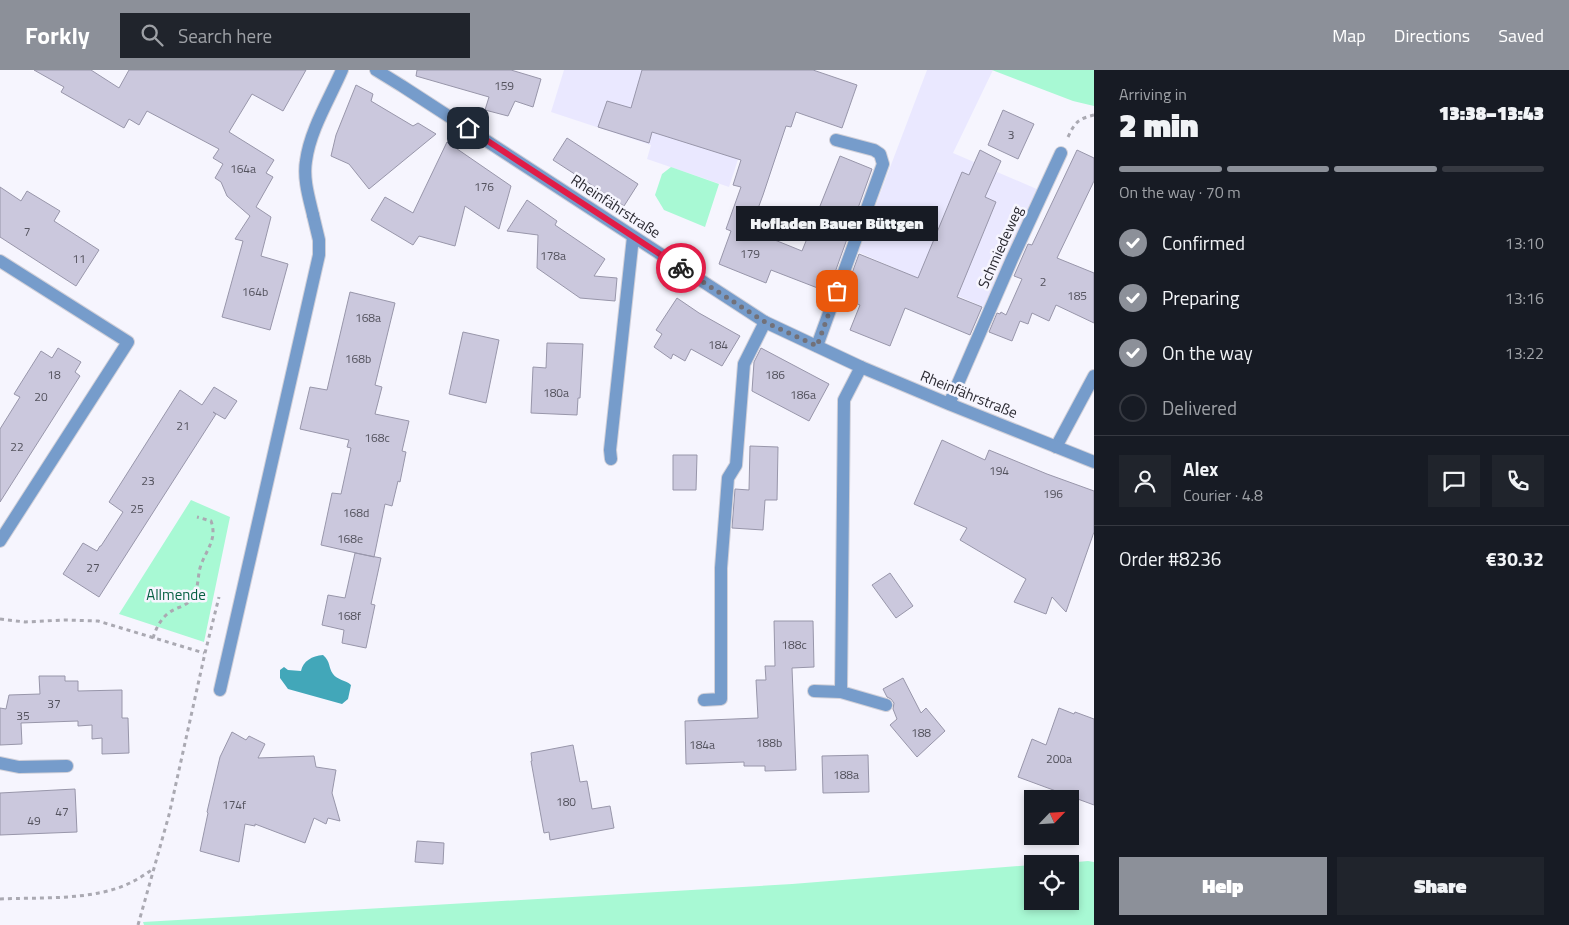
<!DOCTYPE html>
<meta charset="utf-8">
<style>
:root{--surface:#171b24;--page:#20242c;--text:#f1f3f6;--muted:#9ea1a6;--line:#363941;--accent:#8c9099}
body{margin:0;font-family:"Titillium Web",sans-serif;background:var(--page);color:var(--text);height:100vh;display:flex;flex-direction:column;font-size:19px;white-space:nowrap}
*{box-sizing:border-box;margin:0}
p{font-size:16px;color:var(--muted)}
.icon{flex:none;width:28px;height:28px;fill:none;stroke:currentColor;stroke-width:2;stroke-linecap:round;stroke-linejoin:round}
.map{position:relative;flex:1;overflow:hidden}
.panel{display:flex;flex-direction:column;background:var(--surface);width:475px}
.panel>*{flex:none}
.needle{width:32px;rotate:65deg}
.controls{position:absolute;left:1024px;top:720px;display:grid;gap:10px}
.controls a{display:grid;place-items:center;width:55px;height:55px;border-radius:0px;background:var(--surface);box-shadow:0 2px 8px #0003;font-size:25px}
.pin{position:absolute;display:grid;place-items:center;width:42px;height:42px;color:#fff;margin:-21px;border-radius:10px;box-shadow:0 2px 8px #0006}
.courier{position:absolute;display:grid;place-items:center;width:50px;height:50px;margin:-25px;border:4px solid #e11d48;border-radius:50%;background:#fff;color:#222;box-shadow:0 1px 6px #0007}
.bubble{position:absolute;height:35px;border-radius:0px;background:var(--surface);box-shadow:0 2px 8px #0003;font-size:16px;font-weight:800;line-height:35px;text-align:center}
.summary em{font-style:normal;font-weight:800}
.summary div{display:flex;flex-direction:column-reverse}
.summary{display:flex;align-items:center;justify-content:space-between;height:85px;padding:0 25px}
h1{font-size:32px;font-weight:800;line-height:38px}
.bar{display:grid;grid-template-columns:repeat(4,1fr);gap:8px 5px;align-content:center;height:60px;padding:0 25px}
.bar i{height:6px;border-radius:4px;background:var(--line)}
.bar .active{background:var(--accent)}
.bar p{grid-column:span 4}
.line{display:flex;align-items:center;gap:12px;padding:0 25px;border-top:1px solid var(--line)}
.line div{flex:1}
.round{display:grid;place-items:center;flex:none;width:52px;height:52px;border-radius:0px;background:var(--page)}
ol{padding:0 25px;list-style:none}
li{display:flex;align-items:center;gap:15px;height:55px}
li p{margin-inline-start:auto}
li .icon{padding:5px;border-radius:50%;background:var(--accent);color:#fff;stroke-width:4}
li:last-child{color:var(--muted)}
li i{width:28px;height:28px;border:2px solid var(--line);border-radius:50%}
.primary-button{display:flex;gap:10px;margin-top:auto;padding:10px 25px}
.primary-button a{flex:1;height:58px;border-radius:0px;background:var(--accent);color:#fff;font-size:20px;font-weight:800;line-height:58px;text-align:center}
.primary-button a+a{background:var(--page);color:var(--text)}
header{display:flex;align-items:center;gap:30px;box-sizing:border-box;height:70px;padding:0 25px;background:var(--accent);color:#fff}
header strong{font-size:24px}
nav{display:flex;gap:28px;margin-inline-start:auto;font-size:18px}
.search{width:350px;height:45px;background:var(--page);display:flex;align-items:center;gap:12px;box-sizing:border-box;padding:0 18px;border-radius:0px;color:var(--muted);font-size:19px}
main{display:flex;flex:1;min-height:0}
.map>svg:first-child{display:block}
.built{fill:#eae8ff}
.green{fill:#a8f9d4}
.water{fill:#42a7b9}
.building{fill:#cbc8dd;stroke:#9896aa}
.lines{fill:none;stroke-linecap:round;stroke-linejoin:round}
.lane-casing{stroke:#d1d0d9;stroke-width:14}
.street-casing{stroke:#d1d0d9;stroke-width:14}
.path{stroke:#aaa9b2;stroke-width:3;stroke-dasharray:4 4;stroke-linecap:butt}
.lane{stroke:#769ccb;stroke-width:12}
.street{stroke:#769ccb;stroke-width:12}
.done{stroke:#727179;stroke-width:5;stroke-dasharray:0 9}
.route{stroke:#e11d48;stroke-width:6}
.labels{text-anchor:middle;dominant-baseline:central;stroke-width:5;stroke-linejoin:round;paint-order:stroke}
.number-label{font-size:12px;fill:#53525d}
.street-label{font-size:15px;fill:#2b2a32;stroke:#f6f5fe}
.park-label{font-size:15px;fill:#065f42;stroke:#f6f5fe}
</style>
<header>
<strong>Forkly</strong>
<div class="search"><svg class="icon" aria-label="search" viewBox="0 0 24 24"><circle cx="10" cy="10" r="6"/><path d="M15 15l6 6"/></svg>Search here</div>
<nav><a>Map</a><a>Directions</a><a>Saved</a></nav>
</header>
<main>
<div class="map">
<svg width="1094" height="855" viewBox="0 0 1094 855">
<rect width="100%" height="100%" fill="#f6f5fe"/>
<path class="built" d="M564,0H767L729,117L647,89L651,75L551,42Z
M927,0H993L953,83L1039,120L988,239L858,182Z"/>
<path class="green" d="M992,0H1094V36L1073,31Z
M671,97L719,114L705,157L664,140L655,125L662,104Z
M191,430L230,447L204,572L119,544Z
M1088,791L1094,792V855H144L143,852L792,814L1032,795V831H1070V794H1055Z"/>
<path class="water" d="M323,585C331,592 328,597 333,604C337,610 346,610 351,615L348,629L342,634L288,619L280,608V600L284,597L288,600L301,601C303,591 312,586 323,585Z"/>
<path class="building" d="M34,0H91L119,18L129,0H306L283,41L252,24L229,62L274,90L266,103L273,107L256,137L271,147L261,186L288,194L270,260L222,247L243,171L235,169L250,146L227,126L221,112L215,108L223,94L213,88L219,79L147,41L139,55L129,49L124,58L61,22L64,17Z
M417,0H511L541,9L533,37L515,31L508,46L485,40L489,27L416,6Z
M642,0H813L857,15L842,58L796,42L791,57L786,56L763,125L750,160L802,181L840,86L872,99L828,222L771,200L766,213L719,194L731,161L726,159L741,117L733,115L741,90L652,62L649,73L598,57L607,31L631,38Z
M356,15L373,24L371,31L413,56L418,53L436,64L369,119L349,94L331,86L336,65Z
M1003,40L1034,54L1018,89L988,75Z
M567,68L638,114L624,136L553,90Z
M447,72L511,116L499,159L465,136L455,176L419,166L413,175L371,150L385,127L413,143Z
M980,80L1001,91L985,127L996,132L957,227L982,237L970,265L905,238L890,276L850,260L860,235L843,228L859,184L918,208L962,102L969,105Z
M1077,80L1094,88V111L1057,188L1094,203V253L1056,235L1049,251L1032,243L1028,254L1020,251L1012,271L989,262L997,243L1000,244L1001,242L1006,245L1022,209L1014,206L1028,174L1032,175Z
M0,117L21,131L27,121L60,141L54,151L99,180L76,216L0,167Z
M527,130L557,151L555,155L605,189L594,206L617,208L615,231L580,228L537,198L538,165L507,161Z
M350,222L395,233L375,315L382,317L375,344L409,351L402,381L406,382L400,412L398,411L392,436L385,434L374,487L321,475L332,423L341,424L351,378L347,377L349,370L300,359L310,317L327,320Z
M677,228L699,243L740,266L722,296L691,279L685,291L673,284L671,289L654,277L662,264L656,260Z
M463,262L499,270L486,333L449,324Z
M547,273L583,274L580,328H578L577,345L531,343L533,297L546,298Z
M58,278L81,292L75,302L80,306L0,432V359L20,327L14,324L41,281L52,288Z
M761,278L829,314L809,351L752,321L754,292Z
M214,317L237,331L225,349L213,342L216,344L99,527L63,504L83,473L97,481L100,476H101L123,442L109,432L180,320L202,335Z
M942,370L985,390L989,380L1047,404L1094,421V462L1066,542L1052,527L1046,544L1014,532L1026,509L960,470L967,458L914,434Z
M750,376L778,377L777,430H765L763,460L732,458L735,419L749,420Z
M673,385H697L696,420H673Z
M355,483L381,488L371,534L375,535L366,578L342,573L344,560L322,555L328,525L345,528Z
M890,503L913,536L896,548L872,515Z
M774,551H813L814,597L792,598L796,700L765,701V696H744V692L686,694L685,651L758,648L756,610H766L765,596H775Z
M39,606H65V611H78V621L122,620V648H128L129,683L102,684V668L92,669V655L78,656V651L21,653L22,674L0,675V638L6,639L9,625L40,624Z
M903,608L921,643L926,638L945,661L917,687L890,655L897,649L893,639L894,633L891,629L887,627L883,619Z
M1059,638L1074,644L1075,642L1094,649V735L1018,707L1032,669L1046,675Z
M232,662L246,670L249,666L265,674L258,688L314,686L316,697L336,700L332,723L340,751L328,748L326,754L314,748L305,773L255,754V756L245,754L239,792L200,781L208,743L207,742L220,687Z
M573,675L580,712L587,711L592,739L610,736L614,758L550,770L549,762L544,763L531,691H532L531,683Z
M868,685L869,722L823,723L822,686Z
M75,719L77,762L0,765V723Z
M417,771L444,773L443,794L415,792Z"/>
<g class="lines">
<defs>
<path id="lane" d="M817,276L883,94L880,84L874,80L836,70
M861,297L844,330L841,622L886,635
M1056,377L1094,306
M611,389L610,380L633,167
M220,620L319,185V170L313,145
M814,621L841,622
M704,630L721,629V498L728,408L736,395L744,294L765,252"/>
<path id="street" d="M376,0L402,16L765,252L861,297L949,334L1094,392
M313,145C309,128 303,109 306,91C310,60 330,28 342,0
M0,191L128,272L0,471
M949,334L1012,189L1061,83
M0,693L19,697L67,696"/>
</defs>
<use href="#lane" class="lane-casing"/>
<use href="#street" class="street-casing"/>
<path class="path" d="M1068,67C1075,52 1078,49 1094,45
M0,549L25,552L64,550L98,551L204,583
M153,568C156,558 161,548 170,542C176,538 185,536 190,531C199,521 197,510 200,498C205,481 218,470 211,451L197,447
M0,829C41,827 93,831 130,813C138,809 146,804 153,799
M138,855L169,745L205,583L219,527"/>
<use href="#lane" class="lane"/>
<use href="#street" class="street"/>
</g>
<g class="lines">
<path class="done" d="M681,198L765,252L817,276L837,221"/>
<path class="route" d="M468,58L681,198"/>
</g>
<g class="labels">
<g class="number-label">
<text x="504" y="15">159</text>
<text x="1011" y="64">3</text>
<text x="243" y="98">164a</text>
<text x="484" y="116">176</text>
<text x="27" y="161">7</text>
<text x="750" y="183">179</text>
<text x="553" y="185">178a</text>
<text x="79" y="188">11</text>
<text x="1043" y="211">2</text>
<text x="255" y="221">164b</text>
<text x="1077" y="225">185</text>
<text x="368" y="247">168a</text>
<text x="718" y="274">184</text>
<text x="358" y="288">168b</text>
<text x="54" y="304">18</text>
<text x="775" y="304">186</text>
<text x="556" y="322">180a</text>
<text x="803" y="324">186a</text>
<text x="41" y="326">20</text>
<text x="183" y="355">21</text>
<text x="377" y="367">168c</text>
<text x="17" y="376">22</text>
<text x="999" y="400">194</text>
<text x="148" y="410">23</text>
<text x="1053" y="423">196</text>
<text x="137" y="438">25</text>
<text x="356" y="442">168d</text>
<text x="350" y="468">168e</text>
<text x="93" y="497">27</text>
<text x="349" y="545">168f</text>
<text x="794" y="574">188c</text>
<text x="54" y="633">37</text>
<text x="23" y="645">35</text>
<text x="921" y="662">188</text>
<text x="769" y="672">188b</text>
<text x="702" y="674">184a</text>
<text x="1059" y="688">200a</text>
<text x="846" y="704">188a</text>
<text x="566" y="731">180</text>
<text x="234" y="734">174f</text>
<text x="62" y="741">47</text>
<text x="34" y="750">49</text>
</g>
<g class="street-label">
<text transform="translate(616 136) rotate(33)">Rheinfährstraße</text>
<text transform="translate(1000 177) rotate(-66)">Schmiedeweg</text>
<text transform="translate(969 324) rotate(22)">Rheinfährstraße</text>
</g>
<g class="park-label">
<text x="176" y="524">Allmende</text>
</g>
</g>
</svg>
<div class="controls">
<a><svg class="needle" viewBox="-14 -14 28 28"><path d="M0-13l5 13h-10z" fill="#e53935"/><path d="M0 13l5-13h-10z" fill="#9ea1a6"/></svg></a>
<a><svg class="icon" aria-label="locate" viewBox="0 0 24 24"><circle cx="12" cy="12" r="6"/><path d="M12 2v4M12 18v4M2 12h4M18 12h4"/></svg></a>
</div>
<div class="pin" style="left:837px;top:221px;background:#ea580c"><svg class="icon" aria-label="bag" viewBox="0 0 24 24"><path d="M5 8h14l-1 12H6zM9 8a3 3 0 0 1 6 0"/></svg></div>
<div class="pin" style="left:468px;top:58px;background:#1f2937"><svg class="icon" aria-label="home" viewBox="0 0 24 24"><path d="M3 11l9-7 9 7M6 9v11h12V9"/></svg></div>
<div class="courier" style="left:681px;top:198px"><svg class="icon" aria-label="bike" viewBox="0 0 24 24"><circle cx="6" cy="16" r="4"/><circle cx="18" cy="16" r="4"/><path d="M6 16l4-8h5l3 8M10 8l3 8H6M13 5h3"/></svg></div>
<div class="bubble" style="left:736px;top:136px;width:202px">Hofladen Bauer Büttgen</div>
</div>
<section class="panel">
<div class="summary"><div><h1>2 min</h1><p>Arriving in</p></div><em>13:38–13:43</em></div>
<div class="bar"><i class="active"></i><i class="active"></i><i class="active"></i><i></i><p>On the way · 70 m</p></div>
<ol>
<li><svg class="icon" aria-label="check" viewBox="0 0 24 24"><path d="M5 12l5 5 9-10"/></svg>Confirmed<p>13:10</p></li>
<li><svg class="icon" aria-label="check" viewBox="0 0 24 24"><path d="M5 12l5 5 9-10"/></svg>Preparing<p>13:16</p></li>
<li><svg class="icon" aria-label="check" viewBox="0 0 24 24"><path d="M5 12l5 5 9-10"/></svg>On the way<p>13:22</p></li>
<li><i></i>Delivered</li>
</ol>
<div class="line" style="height:90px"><a class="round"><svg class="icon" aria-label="person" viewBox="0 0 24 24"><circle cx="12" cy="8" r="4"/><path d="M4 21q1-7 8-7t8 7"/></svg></a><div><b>Alex</b><p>Courier · 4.8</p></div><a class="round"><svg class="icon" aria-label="chat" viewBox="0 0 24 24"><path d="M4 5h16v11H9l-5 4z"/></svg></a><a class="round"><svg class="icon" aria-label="phone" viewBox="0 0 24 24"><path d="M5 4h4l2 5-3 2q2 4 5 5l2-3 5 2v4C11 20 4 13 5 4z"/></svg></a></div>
<div class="line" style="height:65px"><div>Order #8236</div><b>€30.32</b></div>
<div class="primary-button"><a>Help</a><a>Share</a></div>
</section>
</main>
